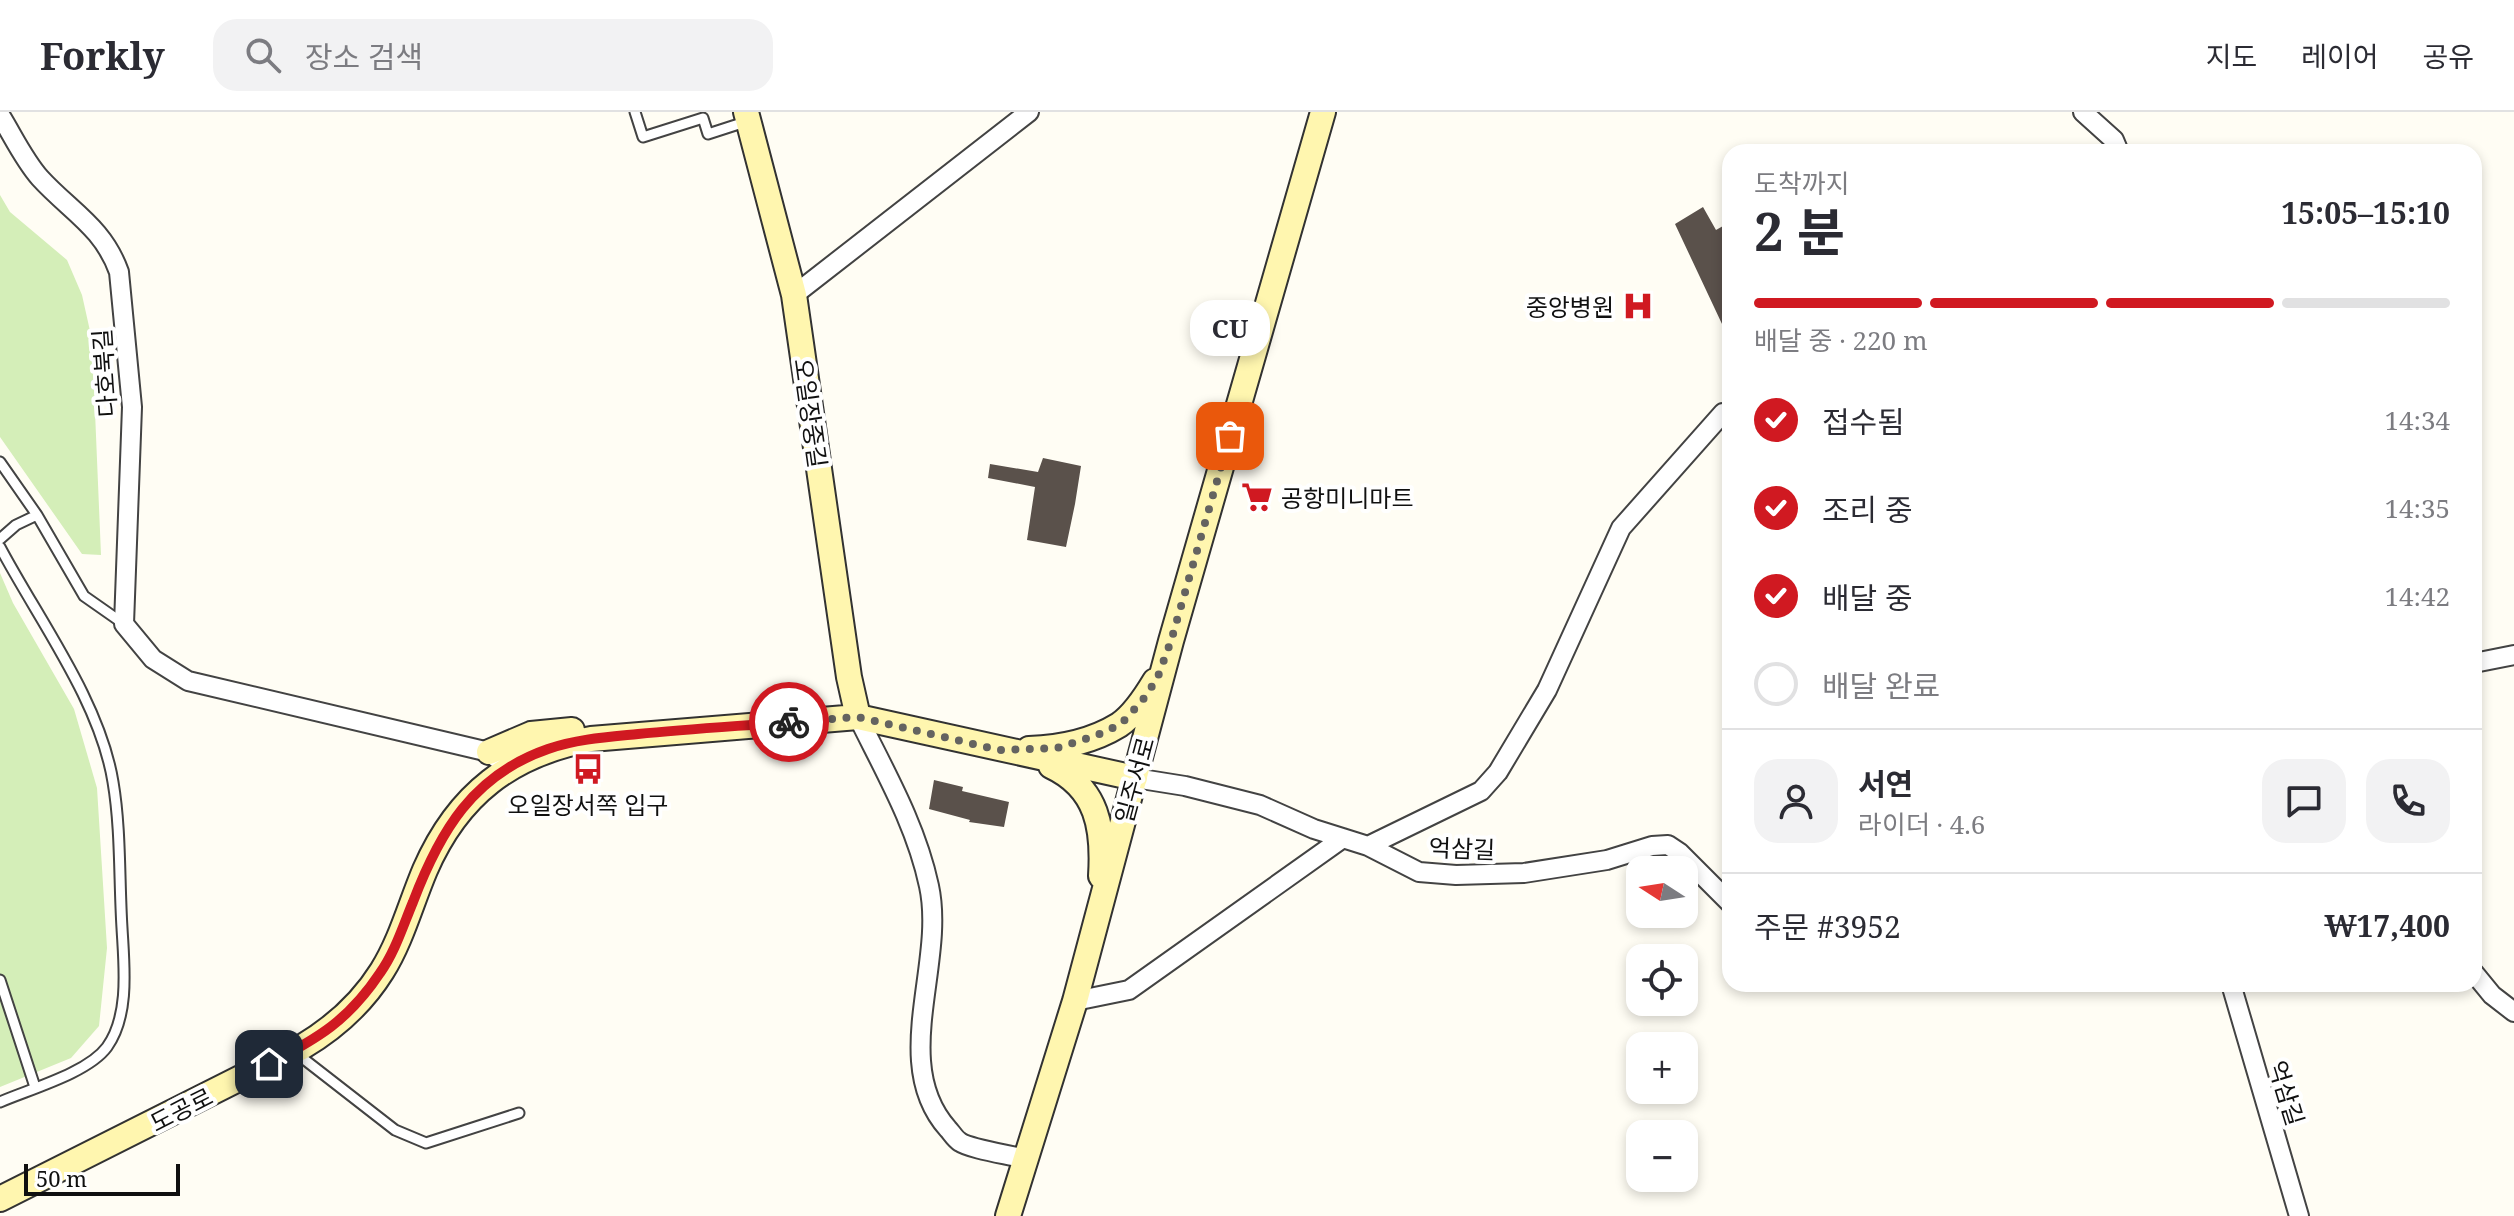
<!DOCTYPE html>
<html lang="ko">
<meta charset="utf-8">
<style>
:root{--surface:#fff;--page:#f2f2f3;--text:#2b2b33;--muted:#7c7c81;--line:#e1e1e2;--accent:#d01921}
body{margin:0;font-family:"Noto Serif","Noto Sans KR",serif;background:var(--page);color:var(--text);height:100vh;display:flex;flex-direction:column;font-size:30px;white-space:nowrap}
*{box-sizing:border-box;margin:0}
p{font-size:26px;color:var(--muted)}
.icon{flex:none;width:44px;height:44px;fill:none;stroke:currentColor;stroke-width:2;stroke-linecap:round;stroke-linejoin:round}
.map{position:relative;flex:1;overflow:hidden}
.sheet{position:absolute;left:1722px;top:32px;width:760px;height:848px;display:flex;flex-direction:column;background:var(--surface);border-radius:24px;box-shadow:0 4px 12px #0003}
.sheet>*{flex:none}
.needle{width:52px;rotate:282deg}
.controls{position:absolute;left:1626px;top:744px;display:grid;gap:16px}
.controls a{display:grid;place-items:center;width:72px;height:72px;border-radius:16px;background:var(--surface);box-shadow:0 4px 12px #0003;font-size:40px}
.scale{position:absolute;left:24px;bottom:20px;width:156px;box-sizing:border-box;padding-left:8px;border:4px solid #101010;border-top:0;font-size:22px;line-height:28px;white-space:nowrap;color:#101010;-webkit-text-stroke:6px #fff;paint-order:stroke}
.pin{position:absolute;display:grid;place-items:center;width:68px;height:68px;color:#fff;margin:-34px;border-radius:16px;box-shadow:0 4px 12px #0006}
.courier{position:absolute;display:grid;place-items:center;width:80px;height:80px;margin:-40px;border:6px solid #d01921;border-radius:50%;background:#fff;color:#222;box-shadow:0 2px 10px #0007}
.bubble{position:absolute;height:56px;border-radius:24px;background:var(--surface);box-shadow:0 4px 12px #0003;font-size:26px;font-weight:700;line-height:56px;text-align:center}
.overview em{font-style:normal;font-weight:700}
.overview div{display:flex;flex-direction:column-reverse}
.overview{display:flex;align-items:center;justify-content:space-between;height:136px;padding:0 32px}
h1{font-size:52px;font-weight:700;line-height:60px}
.bar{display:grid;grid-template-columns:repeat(4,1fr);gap:12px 8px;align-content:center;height:96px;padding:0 32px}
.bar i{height:10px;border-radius:6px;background:var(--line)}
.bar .selected{background:var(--accent)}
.bar p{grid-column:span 4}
.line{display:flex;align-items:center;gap:20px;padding:0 32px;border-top:2px solid var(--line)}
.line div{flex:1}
.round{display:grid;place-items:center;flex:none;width:84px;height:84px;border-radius:24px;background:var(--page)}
ol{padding:0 32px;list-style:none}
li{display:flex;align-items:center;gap:24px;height:88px}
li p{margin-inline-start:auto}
li .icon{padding:8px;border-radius:50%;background:var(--accent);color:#fff;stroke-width:4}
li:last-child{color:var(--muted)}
li i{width:44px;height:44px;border:4px solid var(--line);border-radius:50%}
header{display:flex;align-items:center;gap:48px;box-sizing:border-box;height:112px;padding:0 40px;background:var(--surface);border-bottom:2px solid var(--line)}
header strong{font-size:38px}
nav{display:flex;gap:44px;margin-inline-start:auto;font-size:28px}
.search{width:560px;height:72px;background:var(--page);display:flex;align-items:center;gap:20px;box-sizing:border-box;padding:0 28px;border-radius:24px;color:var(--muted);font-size:30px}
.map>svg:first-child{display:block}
.green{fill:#d4eeb8}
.building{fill:#5a514b}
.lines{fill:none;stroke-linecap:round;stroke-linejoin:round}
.lane-casing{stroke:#434343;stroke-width:13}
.street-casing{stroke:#434343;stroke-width:22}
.secondary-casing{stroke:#323232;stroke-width:28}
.lane{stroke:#fff;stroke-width:9}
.street{stroke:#fff;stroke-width:18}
.secondary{stroke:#fff6af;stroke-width:24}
.done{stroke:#646360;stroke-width:8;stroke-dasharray:0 14.4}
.route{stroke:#d01921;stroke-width:10}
.labels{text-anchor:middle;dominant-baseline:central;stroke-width:8;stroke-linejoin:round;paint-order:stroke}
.poi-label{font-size:24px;fill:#101010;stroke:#fff;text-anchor:end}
.street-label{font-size:24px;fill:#101010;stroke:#fff}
</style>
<header>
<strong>Forkly</strong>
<div class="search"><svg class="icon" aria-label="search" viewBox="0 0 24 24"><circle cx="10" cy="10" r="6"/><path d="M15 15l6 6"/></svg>장소 검색</div>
<nav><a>지도</a><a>레이어</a><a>공유</a></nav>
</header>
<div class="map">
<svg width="2514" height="1104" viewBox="0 0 2514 1104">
<rect width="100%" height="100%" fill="#fffdf4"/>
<path class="green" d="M0,83L10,100L67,148L82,183L92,228L101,443L82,442L0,325Z
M0,461L13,491L74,597L97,676L107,836L99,914L71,946L0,975Z"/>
<path class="building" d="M1703,95L1716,118L1730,110V229L1675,112Z
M1043,346L1081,354L1075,392L1066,435L1027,428L1035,375L988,366L990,352L1038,360Z
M934,668L963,675L962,679L1009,690L1004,715L969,710L970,708L929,697Z"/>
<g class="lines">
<defs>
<path id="lane" d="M635,0L643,25L703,6L708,22L745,10
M0,350L37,403L84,484L124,512
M0,427L16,413L37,403
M0,435C38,507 100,589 113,670C121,717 119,768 122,816C124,853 130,903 107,935C88,961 30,977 0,990
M0,868L35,975
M296,941L395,1018L426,1031L519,1001"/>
<path id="street" d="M2083,0L2114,28L2119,40
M0,3C13,24 24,48 40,66C70,99 103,115 119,160L132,295L124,512L153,547L188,569L489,640L499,648
M794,183L1029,0
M2474,551L2514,543
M858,605C885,660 916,713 929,774C946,852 889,951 948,1017C951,1020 955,1027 960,1030C970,1037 1011,1043 1025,1047
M1135,666L1185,674L1260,693L1314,717L1368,734L1419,760L1456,763L1524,761L1607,748L1652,734L1668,733L1680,741L1730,791
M1368,734L1481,679L1498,660L1547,578L1621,416L1723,301
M2474,861L2492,883L2514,900
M2231,872L2299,1104
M1075,889L1129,878L1343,726"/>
<path id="secondary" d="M746,0L794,183L849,565L858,605
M1029,637C1060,636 1093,629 1119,613C1134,603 1146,584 1155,569
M489,640L531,622L572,618
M1051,654C1098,676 1104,717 1101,764
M0,1087L302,935C334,916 362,891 382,859C401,829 411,791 425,758C458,682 511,642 591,627L858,605L1135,666
M1008,1104L1075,889L1171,529L1323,0"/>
</defs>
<use href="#lane" class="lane-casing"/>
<use href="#street" class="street-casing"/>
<use href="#secondary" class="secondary-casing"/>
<use href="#lane" class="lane"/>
<use href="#street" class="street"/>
<use href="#secondary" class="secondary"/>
</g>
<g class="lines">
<path class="done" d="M789,610L858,605L999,638L1057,636L1095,624L1121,612L1142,589L1157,567L1171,529L1230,324"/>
<path class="route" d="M269,952C318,926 348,909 380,861C395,840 403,814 413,790C440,719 473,663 548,637C577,627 608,625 638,622C688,617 739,614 789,610"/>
</g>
<defs>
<symbol id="hospital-bare" viewBox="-9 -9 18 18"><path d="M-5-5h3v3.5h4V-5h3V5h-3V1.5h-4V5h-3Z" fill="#d01921" stroke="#fff" stroke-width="2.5" paint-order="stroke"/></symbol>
<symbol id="supermarket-bare" viewBox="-9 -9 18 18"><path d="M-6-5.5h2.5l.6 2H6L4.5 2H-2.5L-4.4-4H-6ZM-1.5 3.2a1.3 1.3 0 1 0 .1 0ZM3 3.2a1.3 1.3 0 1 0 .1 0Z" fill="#d01921" stroke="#fff" stroke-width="2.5" paint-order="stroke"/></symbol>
<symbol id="bus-bare" viewBox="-9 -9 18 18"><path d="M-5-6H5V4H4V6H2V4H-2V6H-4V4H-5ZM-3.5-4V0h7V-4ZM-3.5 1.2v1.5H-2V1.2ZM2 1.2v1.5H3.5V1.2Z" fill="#d01921" stroke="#fff" stroke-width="2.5" paint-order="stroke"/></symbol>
</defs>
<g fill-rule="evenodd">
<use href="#hospital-bare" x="1616" y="172" width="44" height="44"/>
<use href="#supermarket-bare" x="1235" y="363" width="44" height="44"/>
<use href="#bus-bare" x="566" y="635" width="44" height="44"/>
</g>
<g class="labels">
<g class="poi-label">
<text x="1614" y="194">중앙병원</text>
<text x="1281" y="385" text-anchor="start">공항미니마트</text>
<text x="588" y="692" text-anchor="middle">오일장서쪽 입구</text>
</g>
<g class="street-label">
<text transform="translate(104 261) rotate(-94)">다호북길</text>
<text transform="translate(811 301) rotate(82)">오일장중길</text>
<text transform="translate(1134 668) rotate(-75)">일주서로</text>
<text transform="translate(1462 736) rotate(2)">억삼길</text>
<text transform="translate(2287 981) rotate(73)">억삼길</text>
<text transform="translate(181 997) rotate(-27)">도공로</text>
</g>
</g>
</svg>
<div class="controls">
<a><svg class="needle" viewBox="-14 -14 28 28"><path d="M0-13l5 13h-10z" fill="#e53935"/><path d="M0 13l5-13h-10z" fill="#7c7c81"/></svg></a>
<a><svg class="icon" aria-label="locate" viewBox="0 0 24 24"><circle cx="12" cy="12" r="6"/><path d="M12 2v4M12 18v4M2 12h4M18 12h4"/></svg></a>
<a>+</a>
<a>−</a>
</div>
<div class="scale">50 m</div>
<div class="pin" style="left:1230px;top:324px;background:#ea580c"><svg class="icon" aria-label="bag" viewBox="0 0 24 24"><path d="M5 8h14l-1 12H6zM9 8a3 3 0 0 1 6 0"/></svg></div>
<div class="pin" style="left:269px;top:952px;background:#1f2937"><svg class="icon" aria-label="home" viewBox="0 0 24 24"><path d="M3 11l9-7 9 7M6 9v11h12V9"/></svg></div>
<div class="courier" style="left:789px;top:610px"><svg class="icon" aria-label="bike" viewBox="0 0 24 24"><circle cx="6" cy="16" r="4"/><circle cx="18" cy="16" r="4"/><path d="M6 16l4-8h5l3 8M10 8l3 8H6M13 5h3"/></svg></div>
<div class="bubble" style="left:1190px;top:188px;width:80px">CU</div>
<section class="sheet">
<div class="overview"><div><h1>2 분</h1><p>도착까지</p></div><em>15:05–15:10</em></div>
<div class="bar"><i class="selected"></i><i class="selected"></i><i class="selected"></i><i></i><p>배달 중 · 220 m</p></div>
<ol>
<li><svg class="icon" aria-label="check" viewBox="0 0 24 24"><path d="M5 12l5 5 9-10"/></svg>접수됨<p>14:34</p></li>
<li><svg class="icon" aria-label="check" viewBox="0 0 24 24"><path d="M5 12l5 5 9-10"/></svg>조리 중<p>14:35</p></li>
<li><svg class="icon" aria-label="check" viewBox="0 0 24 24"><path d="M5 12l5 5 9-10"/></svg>배달 중<p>14:42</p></li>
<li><i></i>배달 완료</li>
</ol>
<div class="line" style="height:144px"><a class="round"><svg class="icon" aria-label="person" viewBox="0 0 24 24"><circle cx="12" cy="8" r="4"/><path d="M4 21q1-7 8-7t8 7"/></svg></a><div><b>서연</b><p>라이더 · 4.6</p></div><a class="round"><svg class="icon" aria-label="chat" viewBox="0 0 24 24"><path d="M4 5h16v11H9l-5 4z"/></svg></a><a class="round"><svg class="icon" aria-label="phone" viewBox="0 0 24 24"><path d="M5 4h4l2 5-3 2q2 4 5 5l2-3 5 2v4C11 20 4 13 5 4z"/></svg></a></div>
<div class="line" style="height:104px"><div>주문 #3952</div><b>₩17,400</b></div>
</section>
</div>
